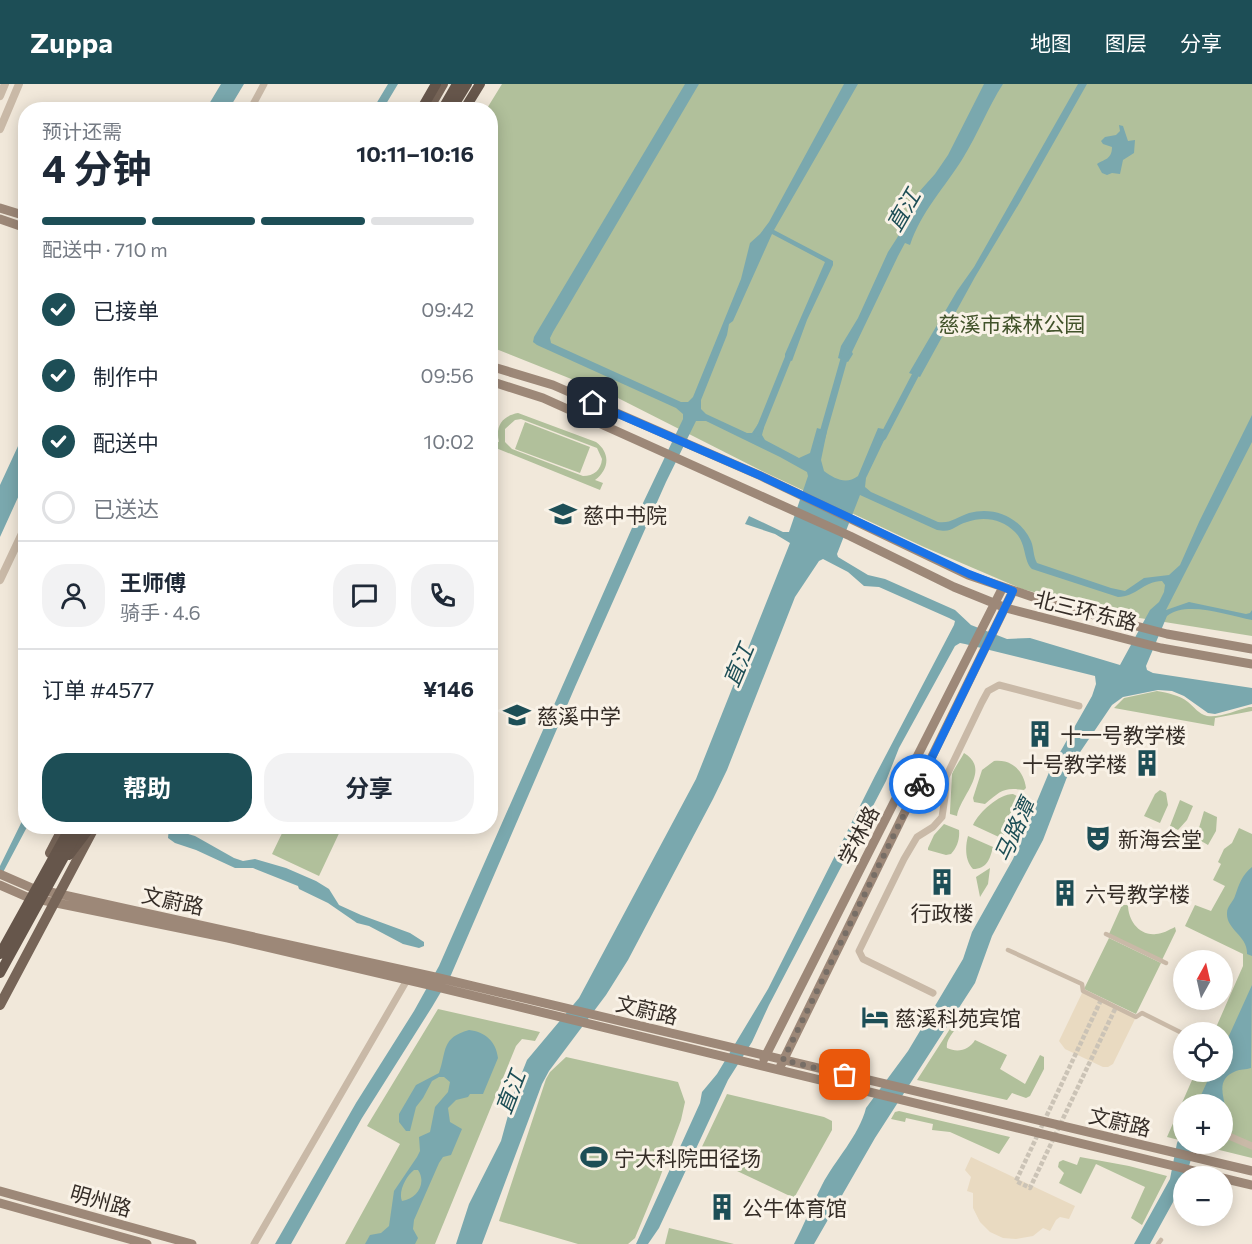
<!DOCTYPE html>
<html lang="zh">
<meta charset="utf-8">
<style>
:root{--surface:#fff;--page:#f2f2f3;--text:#1f2937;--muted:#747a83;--line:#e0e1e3;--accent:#1d4e56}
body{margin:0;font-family:Commissioner,"Noto Sans SC",sans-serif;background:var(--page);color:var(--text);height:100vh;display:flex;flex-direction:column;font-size:22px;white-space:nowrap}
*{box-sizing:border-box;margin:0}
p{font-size:20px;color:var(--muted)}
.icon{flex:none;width:33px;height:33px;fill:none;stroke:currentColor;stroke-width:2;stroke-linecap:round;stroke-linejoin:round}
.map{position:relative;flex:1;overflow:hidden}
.details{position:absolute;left:18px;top:18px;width:480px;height:732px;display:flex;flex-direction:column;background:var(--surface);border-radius:24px;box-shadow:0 3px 15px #0003}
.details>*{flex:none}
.needle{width:39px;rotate:8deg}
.buttons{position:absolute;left:1173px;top:866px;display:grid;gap:12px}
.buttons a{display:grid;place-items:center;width:60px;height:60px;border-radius:50%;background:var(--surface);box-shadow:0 3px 15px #0003;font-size:30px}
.pin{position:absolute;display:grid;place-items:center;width:51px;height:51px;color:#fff;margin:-26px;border-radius:12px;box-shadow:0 3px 9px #0006}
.courier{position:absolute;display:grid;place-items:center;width:60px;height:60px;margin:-30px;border:4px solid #1a73e8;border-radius:50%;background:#fff;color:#222;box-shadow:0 2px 8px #0007}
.summary em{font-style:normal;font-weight:700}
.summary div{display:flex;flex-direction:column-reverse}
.summary{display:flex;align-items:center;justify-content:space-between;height:102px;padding:0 24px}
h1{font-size:39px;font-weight:700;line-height:45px}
.bar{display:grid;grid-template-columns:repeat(4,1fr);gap:9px 6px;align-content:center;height:72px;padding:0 24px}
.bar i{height:8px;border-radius:4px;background:var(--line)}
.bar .current{background:var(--accent)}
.bar p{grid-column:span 4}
.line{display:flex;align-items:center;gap:15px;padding:0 24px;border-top:2px solid var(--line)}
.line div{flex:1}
.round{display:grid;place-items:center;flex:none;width:63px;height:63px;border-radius:24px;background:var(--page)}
ol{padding:0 24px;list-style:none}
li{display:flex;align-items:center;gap:18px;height:66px}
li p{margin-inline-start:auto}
li .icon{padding:6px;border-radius:50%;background:var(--accent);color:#fff;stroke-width:4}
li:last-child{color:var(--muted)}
li i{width:33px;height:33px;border:3px solid var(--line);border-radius:50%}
.action{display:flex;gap:12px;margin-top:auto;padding:12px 24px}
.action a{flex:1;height:69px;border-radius:24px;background:var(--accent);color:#fff;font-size:24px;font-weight:700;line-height:69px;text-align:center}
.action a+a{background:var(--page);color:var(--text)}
header{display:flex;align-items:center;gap:36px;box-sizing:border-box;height:84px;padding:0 30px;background:var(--accent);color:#fff}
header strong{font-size:28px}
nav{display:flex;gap:33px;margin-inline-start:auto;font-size:21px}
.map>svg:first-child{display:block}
.green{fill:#b1c09b;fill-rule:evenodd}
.plaza{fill:#e9dac1}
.water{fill:#7aa8ae;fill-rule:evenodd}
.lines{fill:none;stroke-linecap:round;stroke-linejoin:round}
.canal{stroke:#7aa8ae;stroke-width:7}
.pedestrian-tunnel{stroke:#cbc3b6;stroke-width:4.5;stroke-dasharray:4.5 2;stroke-linecap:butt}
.pedestrian{stroke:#c9b9a7;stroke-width:4.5}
.minor{stroke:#c9b9a7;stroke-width:7}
.tertiary{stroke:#c9b9a7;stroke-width:8}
.secondary{stroke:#9d8878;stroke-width:9}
.primary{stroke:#776558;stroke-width:10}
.trunk{stroke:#66564b;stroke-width:10}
.trunk-bridge{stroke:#66564b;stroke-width:10}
.done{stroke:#776e66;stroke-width:6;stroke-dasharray:0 10.8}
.route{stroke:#1a73e8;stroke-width:8}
.labels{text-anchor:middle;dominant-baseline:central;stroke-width:6;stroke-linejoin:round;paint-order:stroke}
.park-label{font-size:21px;fill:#42532b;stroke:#f9f2e7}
.poi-label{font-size:21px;fill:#352d27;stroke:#f9f2e7;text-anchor:start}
.street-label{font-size:21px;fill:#352d27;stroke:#f9f2e7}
.water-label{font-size:22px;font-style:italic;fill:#1d4e56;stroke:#f9f2e7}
</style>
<header>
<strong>Zuppa</strong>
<nav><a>地图</a><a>图层</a><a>分享</a></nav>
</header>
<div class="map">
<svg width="1252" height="1160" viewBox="0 0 1252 1160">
<rect width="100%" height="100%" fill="#f1e8da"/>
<path class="green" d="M502,0H1252V552L1127,532L1022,505L924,463L760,386L614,312L491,263L490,26H486Z
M518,329L596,358C611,369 609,386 595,396L603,399L600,406L491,362V356L499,358C495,342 502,332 518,329ZM521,335L597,364L602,375C601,386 594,392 583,392L512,365L505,358V345L515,336Z
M525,338L590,363L580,389L515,365Z
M1157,607C1168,609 1179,611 1188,618C1194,623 1199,630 1207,632C1220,634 1237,626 1249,623H1252V627L1215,634L1214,642L1114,624L1124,614Z
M964,669C992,686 960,712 957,732L950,730C950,727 952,693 952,690C955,683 961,675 964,669Z
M994,677C1012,675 1024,687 1026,704L1024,706C1003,703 1001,707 985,720L974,718L973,714L982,686Z
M1160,706L1166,709L1168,721L1160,739L1144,732L1155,710Z
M1013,710L1023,715C1026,732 1010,741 1001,754L973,741C979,728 999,710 1013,710Z
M1180,716L1193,722L1187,736L1178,746L1170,742Z
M1204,727L1217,733L1216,747L1208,761L1196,754Z
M944,740L959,746C960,755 957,763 951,770L946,771L928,766V764L934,751Z
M285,743H342L319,792L272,770Z
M1239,744L1252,750V1074L1191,1059H1222V1020H1184L1183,1057L1167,1053L1196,987H1222V948H1214L1243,882V870L1185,842L1195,821L1211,827L1225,802L1213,796L1221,780L1218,778L1224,765L1232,759Z
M968,752L993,763C990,775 987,785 973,785C965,777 965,763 968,752Z
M990,784L988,800L980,813L976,793Z
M1122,821H1128C1128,836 1139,852 1156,850C1162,850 1169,846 1175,843L1176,847L1162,876L1109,850Z
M1109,854L1161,879L1136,930L1084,905Z
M438,925L540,948L535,957L522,955L516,962L435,1160H345L400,1060L367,1042Z
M957,934L961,936C957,945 945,955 947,964C958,969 969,966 975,956L1007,971L1000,985L1025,1000L1040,971L1044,973V985L1030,1012L1026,1014L1012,1009L1007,1016L917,996Z
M566,973L678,998L685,1018L681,1036L659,1096L635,1154L628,1160H578L499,1137L546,995L550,988Z
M727,1010L824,1033L832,1037V1046L794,1114L699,1069Z
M899,1027L1010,1053L999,1070L950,1048L932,1046L933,1040L906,1034L905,1038L891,1035L895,1028Z
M1080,1073L1129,1082L1167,1092L1142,1141L1131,1134L1145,1103L1096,1080L1081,1110L1059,1099L1064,1089L1058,1083L1059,1078L1063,1076L1077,1081Z
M669,1144L734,1160H665Z"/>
<path class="plaza" d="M1083,907L1136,933L1113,980L1108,983H1103L1065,965L1059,957Z
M971,1073L1075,1122L1069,1135L1060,1133L1056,1136L1050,1147L1043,1144L1033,1152L1016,1155L1003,1154L990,1148L980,1138L973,1124V1109L967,1107L971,1093L965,1086Z"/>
<path class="water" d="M221,0H244L229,25H206Z
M388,0H398L383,25H373Z
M685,0H699L553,248L550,254L551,259L681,318H688L693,313L741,195L750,159L760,150L769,138L844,0H858L774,146L833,177V181L807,236L792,277L785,274V270L825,178L772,150L733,237L729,240L727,251L701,316V325L706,330L747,349H752L758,340L764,343L762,351L765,356L799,374L810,369L817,344L827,347L821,376L824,387C835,395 846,401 858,392L878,344L889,346L866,394L865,403L871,408L938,438C950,440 957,433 969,429C994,422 1020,433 1031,457C1034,464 1033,472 1037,479L1111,504L1125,507L1144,494L1169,491L1180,481L1199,438L1252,331V358L1166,526L1189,518L1246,530L1250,529L1252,526V536C1229,532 1187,516 1167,532L1146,582L1147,586L1153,589L1252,604V620L1215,630L1208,629L1184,612L1172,607L1158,606L1123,613L1112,621L1072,680L1043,756L992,852L975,899L875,1054L814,1160H794C804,1141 812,1120 822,1101C835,1076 859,1052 866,1024L908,967L963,875L972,848L1013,775L1050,686L1092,612L1096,600L1095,592L965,560L960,559L955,562L899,664L886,697L769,921L752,958L728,996L659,1144L648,1160H636L700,1019L702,1008L717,990L768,905L875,692L954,541L955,537L949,534L879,503L864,502L848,488L823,475L819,477L795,513L727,686L713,715L628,876L606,911L549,987L542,1000L482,1160H456L469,1120L501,1057L515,1006L527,976L579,914L696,695L790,459L775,450L745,440L749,432L783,448H789L808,392L807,388L780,373L706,337H696L666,398L575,603L451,891L432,923L362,1034L291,1160H275L356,1019L414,927L439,882L643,419L683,335V330L676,324L537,261L533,258L534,253ZM860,411L937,446C954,449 953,442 967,438C984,432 1002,435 1015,448C1027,460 1023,477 1032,485L1118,513C1136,513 1144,497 1162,497L1165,501L1164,508L1159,518L1150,526L1120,581L1030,554L1007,555L971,541L955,526L885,495L868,491L838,473L837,470Z
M984,0H1003C988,23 978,50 963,74C945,103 921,128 910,161L905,159L898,172L852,268L853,270L848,278L838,274L841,262L858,234L888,168L897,154L911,128L918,109L935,90L948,71Z
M1078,0H1087L1020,118L975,193L920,293L909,289L957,207L974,183Z
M1119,41L1123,42L1128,57L1135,56L1134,69L1123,76L1120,90L1112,89L1107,91L1102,89L1097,80C1105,75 1112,75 1112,63L1103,60L1101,57L1105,53L1116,51L1120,47Z
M25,347V398L0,453V401Z
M25,731L26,742L27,743L0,794V782Z
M169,743H175L178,747L195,752L234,774L243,777L255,775L286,784L316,797L329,805L339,821L361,831L410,849L424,858V862L419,864L403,860L369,842L357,839L328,819L299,805L298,802L253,784H235L196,766L175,759L168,754Z
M1252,783V872L1247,870C1248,852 1226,846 1227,829C1227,822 1233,818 1235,812C1239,800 1242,791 1252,783Z
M1252,901L1251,984C1246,986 1240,985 1236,987C1216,995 1223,1010 1226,1026L1223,1027L1222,1020H1197L1212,987H1222L1223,965Z
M469,946C485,948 496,957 498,974L483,1010H470L468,1013L456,1016L448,1024L450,1038L462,1045L451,1071L443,1073L439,1079L414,1136L413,1145L418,1154L415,1160H365L370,1151L381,1149L389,1142L394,1107L417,1073L420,1067L419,1053L430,1048L435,1023L448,1008L450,998L444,993H439L432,997L423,1014L416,1023L410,1047H406L399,1038V1030L416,1001L439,989C447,966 441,954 469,946ZM414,1086H418C427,1099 417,1115 402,1117C398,1108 406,1092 414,1086Z
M1183,1046L1184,1059H1196L1186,1092H1184L1183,1100L1150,1160H1134L1170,1095L1177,1059Z"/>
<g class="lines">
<path class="canal" d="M758,349L791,267
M883,353L918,286
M821,356L846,268"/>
<path class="pedestrian-tunnel" d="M1101,916L1016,1097L1030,1104L1116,923"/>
<path class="pedestrian" d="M1106,850L1166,879
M1008,866L1082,900L1083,907L1136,933L1142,929L1184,950
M1158,1160L1161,1156"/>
<path class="minor" d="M250,26L264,0
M933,909L863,875L859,867L904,775L917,753L933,743L942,733L945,713L946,693L982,618L988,607L999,601L1079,622
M1182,1031H1184
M1222,1049L1252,1062
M254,1160L407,896"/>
<path class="tertiary" d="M0,12L5,0
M0,45L19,0
M0,496L26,441"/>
<path class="secondary" d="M0,124L26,132
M0,135L26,144
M490,282L553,301L761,392L968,491L1059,522L1167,550L1252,565
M490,297L543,314L850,452L954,503L1006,524L1161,564L1252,580
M0,790L32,804L435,893L1252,1087
M0,801L27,813L228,854L425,900L1215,1092
M764,975L1003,503
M781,981L1013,507
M1222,1094L1252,1101
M0,1107L192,1160
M0,1119L147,1160"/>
<path class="primary" d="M428,26L443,0
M50,769L64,742
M0,921L94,744"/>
<path class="trunk" d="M421,26L436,0
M442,26L457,0
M451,26L467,0
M464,26L480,0
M69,771L91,742"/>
<path class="trunk-bridge" d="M0,870L71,742
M0,889L81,742"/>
</g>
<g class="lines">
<path class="done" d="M845,991L783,976L919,700"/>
<path class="route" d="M593,319L761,392L969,490L1013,507L919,700"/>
</g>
<defs>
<symbol id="school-bare" viewBox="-9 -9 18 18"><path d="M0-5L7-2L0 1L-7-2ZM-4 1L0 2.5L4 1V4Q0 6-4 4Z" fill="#1d4e56" stroke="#f9f2e7" stroke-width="2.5" paint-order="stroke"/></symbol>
<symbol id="building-bare" viewBox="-9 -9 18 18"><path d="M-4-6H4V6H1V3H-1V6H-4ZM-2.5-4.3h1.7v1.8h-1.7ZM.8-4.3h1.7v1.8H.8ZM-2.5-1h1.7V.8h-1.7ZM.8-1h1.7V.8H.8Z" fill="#1d4e56" stroke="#f9f2e7" stroke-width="2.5" paint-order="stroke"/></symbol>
<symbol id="theatre-bare" viewBox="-9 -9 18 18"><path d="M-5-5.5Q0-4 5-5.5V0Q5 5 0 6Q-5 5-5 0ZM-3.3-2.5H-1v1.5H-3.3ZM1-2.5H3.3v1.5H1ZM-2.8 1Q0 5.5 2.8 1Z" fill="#1d4e56" stroke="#f9f2e7" stroke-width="2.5" paint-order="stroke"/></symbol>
<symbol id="hotel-bare" viewBox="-9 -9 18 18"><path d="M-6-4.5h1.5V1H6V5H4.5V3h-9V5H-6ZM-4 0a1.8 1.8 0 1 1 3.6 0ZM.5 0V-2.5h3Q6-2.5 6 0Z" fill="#1d4e56" stroke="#f9f2e7" stroke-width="2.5" paint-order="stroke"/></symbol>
<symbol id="stadium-bare" viewBox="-9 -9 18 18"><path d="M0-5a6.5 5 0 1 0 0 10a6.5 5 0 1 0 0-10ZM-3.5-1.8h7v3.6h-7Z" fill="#1d4e56" stroke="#f9f2e7" stroke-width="2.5" paint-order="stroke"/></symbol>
</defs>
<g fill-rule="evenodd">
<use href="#school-bare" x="544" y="411" width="38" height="38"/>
<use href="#school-bare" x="498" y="612" width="38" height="38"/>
<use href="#building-bare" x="1021" y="631" width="38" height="38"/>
<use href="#building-bare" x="1128" y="660" width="38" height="38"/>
<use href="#theatre-bare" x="1079" y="735" width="38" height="38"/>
<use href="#building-bare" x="923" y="779" width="38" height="38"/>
<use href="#building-bare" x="1046" y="790" width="38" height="38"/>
<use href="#hotel-bare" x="856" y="914" width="38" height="38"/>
<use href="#stadium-bare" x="575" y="1054" width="38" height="38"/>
<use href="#building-bare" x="703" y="1104" width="38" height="38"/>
</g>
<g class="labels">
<g class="park-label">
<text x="1012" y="239">慈溪市森林公园</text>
</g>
<g class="poi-label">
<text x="583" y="430">慈中书院</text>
<text x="537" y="631">慈溪中学</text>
<text x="1060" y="650">十一号教学楼</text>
<text x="1127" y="679" text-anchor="end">十号教学楼</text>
<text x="1118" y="754">新海会堂</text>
<text x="1085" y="809">六号教学楼</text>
<text x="942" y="828" text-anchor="middle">行政楼</text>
<text x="895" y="933">慈溪科苑宾馆</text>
<text x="614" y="1073">宁大科院田径场</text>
<text x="742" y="1123">公牛体育馆</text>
</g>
<g class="street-label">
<text transform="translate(1086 526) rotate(14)">北三环东路</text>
<text transform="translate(858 751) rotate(-63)">学林路</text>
<text transform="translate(173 816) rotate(12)">文蔚路</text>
<text transform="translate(647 925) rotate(13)">文蔚路</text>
<text transform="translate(1120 1037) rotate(13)">文蔚路</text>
<text transform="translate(101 1116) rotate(16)">明州路</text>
</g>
<g class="water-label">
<text transform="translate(903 126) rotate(-60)">直江</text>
<text transform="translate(738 581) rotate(-67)">直江</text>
<text transform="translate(1014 746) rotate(-65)">马路潭</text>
<text transform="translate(510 1008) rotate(-69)">直江</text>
</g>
</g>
</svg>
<div class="buttons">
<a><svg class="needle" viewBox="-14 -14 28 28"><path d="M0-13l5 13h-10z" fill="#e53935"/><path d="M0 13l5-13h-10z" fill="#747a83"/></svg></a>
<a><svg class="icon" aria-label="locate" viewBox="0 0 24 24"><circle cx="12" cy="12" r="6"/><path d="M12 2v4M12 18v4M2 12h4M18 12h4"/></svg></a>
<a>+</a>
<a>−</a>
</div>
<div class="pin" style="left:845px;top:991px;background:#ea580c"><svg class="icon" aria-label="bag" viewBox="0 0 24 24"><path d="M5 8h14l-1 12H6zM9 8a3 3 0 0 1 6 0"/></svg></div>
<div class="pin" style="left:593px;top:319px;background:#1f2937"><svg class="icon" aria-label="home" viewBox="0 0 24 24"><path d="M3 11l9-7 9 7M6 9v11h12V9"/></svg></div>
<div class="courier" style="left:919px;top:700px"><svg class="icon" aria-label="bike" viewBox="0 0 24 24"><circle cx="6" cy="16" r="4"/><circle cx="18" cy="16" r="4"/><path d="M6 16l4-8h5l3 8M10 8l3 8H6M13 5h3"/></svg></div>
<section class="details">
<div class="summary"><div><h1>4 分钟</h1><p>预计还需</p></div><em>10:11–10:16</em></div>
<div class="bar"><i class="current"></i><i class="current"></i><i class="current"></i><i></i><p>配送中 · 710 m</p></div>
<ol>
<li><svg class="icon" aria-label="check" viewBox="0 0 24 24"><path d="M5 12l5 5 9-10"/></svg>已接单<p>09:42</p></li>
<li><svg class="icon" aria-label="check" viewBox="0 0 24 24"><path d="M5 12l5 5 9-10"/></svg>制作中<p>09:56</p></li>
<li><svg class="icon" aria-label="check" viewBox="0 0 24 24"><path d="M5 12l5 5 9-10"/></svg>配送中<p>10:02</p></li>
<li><i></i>已送达</li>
</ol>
<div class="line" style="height:108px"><a class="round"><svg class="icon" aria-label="person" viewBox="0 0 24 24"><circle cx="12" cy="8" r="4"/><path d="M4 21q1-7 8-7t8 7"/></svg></a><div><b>王师傅</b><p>骑手 · 4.6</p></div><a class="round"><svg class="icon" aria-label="chat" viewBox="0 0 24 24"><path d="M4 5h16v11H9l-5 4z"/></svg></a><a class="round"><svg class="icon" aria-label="phone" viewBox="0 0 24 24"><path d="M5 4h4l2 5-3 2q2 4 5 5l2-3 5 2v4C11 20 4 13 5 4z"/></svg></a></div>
<div class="line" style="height:78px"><div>订单 #4577</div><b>¥146</b></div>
<div class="action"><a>帮助</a><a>分享</a></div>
</section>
</div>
